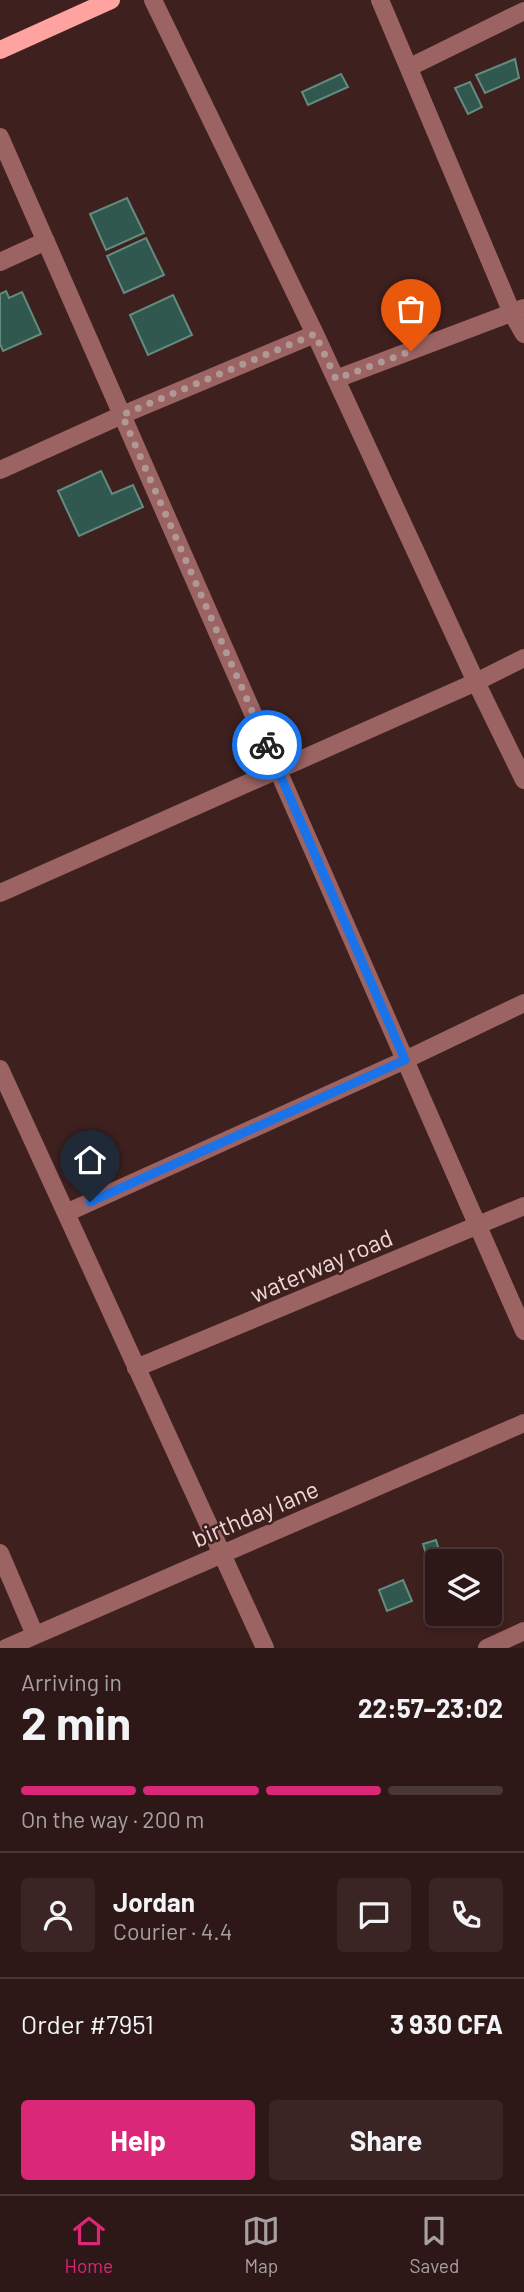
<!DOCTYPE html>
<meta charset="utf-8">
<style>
:root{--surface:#2e1817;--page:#3a2524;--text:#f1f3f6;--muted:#a7a0a1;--line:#493736;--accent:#db2777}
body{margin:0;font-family:Barlow,sans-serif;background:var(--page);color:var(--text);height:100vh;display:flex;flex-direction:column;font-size:26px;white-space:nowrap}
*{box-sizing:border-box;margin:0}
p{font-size:23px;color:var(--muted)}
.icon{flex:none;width:38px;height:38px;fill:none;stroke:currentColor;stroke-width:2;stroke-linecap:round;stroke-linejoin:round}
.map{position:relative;height:1648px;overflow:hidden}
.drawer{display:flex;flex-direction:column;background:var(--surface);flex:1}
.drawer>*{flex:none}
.tools{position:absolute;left:425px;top:1549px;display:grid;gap:14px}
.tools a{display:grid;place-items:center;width:77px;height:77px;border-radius:7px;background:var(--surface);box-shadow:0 4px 10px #0003,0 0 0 2px var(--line);font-size:35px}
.pin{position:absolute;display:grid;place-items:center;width:60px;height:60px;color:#fff;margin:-72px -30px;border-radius:50% 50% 50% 0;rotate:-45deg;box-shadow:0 0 7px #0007}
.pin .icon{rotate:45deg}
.courier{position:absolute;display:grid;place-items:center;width:70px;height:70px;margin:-35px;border:5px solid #1a73e8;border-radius:50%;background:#fff;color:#222;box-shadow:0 2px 9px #0007}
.summary em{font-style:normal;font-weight:700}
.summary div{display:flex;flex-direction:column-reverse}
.summary{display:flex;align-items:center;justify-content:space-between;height:119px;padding:0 21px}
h1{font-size:46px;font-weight:700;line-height:52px}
.bar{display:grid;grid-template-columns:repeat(4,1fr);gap:10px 7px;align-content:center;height:84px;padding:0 21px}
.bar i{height:9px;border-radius:5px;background:var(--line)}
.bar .selected{background:var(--accent)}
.bar p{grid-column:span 4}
.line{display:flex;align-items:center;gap:18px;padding:0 21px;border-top:2px solid var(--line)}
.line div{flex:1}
.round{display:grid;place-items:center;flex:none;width:74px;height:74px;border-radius:7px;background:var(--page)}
.cta{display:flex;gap:14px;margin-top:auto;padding:14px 21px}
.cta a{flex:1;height:80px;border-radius:7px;background:var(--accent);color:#fff;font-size:28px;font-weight:700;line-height:80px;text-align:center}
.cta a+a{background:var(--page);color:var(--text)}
.tab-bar{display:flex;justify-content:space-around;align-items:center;height:98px;border-top:2px solid var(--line);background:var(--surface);font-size:19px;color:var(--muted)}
.tab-bar a{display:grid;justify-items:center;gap:4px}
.tab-bar .selected{color:var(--accent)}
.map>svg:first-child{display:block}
.building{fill:#31584e;stroke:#638b80;stroke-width:2}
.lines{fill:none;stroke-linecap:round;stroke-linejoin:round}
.minor{stroke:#9b6361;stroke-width:18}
.major{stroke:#ffa3a0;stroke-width:18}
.done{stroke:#b09897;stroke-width:7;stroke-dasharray:0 12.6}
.route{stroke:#1a73e8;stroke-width:9}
.labels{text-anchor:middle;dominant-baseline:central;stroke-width:5;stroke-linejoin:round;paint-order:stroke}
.street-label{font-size:24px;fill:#eed9d8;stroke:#3e201f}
</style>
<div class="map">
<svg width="524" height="1648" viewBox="0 0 524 1648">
<rect width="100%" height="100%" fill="#3e201f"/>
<path class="building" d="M515,59L519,78L485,93L476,75Z
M341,74L348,87L308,105L302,92Z
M470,82L482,107L468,114L455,88Z
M127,198L144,233L106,250L90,214Z
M146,238L164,275L124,293L107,256Z
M6,291L9,298L22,292L41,334L3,351L0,344V294Z
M173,295L192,335L148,355L130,315Z
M101,471L112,494L133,485L143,507L79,536L58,491Z
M436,1540L442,1560L429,1564L423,1544Z
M403,1580L412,1601L387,1611L379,1590Z"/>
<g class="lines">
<path class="minor" d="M153,0L315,334L476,682L524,780
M380,0L512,313L524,334
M410,67L524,11
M0,137L524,1331
M0,262L46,241
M336,379L524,308
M0,470L122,415L315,334
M0,893L476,682L524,658
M0,1069L265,1648
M66,1213L405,1060L524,1003
M136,1368L524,1206
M0,1553L35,1635
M6,1648L524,1423
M487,1648L524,1631"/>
<path class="major" d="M0,50L111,0"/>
</g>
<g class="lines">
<path class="done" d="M267,745L122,415L315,334L336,379L411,351"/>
<path class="route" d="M90,1202L405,1060L267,745"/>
</g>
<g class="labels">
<g class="street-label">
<text transform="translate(321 1265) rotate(-23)">waterway road</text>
<text transform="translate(255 1513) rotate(-23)">birthday lane</text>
</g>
</g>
</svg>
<div class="tools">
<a><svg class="icon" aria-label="layers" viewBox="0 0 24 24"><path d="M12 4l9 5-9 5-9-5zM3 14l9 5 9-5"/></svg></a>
</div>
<div class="pin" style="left:411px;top:351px;background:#ea580c"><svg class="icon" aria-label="bag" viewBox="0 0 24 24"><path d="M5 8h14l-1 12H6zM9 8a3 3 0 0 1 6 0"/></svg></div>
<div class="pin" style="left:90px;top:1202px;background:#1f2937"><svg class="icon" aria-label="home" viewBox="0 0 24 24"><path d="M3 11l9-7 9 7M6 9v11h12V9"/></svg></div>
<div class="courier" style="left:267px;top:745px"><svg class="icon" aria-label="bike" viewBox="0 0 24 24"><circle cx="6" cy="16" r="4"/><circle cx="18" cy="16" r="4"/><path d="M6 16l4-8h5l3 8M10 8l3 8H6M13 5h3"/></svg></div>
</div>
<section class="drawer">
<div class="summary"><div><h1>2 min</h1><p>Arriving in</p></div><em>22:57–23:02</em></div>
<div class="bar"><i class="selected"></i><i class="selected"></i><i class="selected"></i><i></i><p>On the way · 200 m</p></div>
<div class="line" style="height:126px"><a class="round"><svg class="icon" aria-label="person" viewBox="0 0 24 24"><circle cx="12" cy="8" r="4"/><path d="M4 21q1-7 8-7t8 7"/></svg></a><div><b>Jordan</b><p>Courier · 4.4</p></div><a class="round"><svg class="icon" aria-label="chat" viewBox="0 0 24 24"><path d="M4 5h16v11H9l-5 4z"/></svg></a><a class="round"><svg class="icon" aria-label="phone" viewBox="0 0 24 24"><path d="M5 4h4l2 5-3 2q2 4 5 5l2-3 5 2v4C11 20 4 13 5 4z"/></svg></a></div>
<div class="line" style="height:91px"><div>Order #7951</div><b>3 930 CFA</b></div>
<div class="cta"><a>Help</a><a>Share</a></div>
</section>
<nav class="tab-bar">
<a class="selected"><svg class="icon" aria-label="home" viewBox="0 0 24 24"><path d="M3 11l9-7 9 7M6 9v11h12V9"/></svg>Home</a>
<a><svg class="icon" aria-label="map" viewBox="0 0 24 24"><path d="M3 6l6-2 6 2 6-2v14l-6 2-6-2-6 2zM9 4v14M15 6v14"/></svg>Map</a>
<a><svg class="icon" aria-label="saved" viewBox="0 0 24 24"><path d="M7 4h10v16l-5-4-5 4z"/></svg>Saved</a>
</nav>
